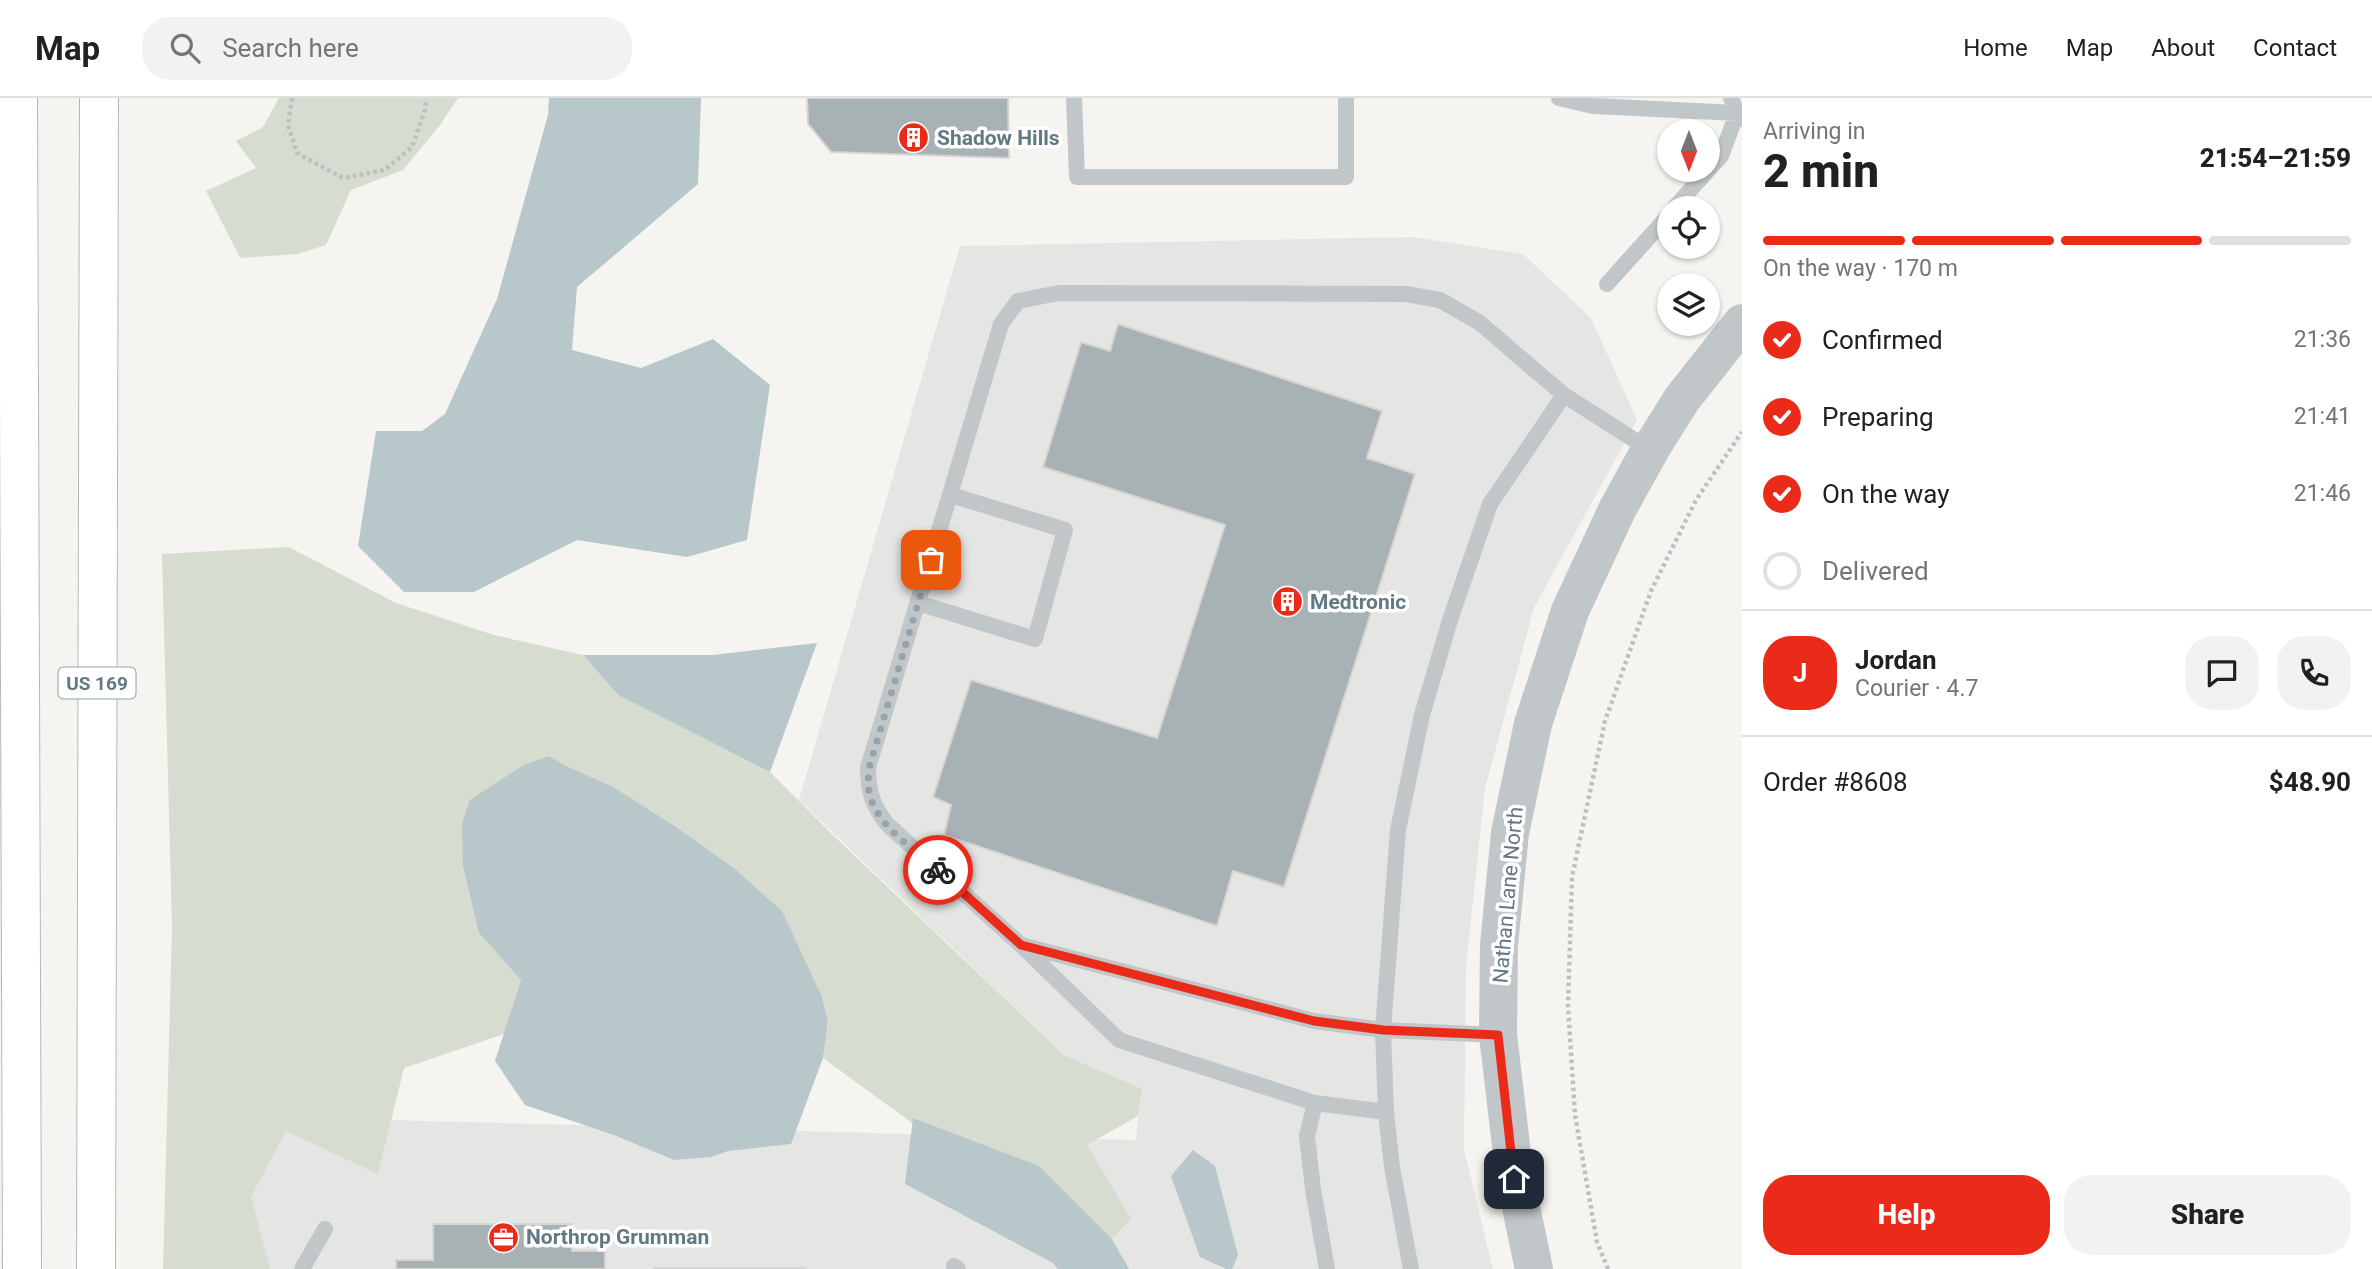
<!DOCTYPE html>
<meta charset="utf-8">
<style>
:root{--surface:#fff;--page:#f2f2f2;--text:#202124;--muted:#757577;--line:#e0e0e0;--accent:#eb2b1a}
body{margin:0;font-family:Roboto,sans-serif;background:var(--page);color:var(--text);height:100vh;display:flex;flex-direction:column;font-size:26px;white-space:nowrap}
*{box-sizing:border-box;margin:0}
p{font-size:23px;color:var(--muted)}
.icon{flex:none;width:38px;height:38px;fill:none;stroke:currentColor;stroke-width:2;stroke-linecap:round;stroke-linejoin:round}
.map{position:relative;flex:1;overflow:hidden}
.drawer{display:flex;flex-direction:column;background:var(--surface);width:630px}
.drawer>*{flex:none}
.needle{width:46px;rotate:180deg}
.fabs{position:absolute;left:1657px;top:21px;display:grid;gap:14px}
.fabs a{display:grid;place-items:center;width:63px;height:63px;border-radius:50%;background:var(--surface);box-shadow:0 2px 5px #0004;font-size:35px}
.pin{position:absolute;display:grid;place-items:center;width:60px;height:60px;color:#fff;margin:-30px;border-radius:14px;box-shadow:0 4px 10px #0006}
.courier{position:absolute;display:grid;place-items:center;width:70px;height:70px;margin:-35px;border:5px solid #eb2b1a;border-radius:50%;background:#fff;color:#222;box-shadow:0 2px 9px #0007}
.summary em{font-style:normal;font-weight:800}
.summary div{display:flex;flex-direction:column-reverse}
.summary{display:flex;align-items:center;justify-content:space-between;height:119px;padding:0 21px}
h1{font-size:46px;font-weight:800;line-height:52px}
.bar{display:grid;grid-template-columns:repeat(4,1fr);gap:10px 7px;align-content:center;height:84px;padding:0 21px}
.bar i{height:9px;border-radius:5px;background:var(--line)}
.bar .active{background:var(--accent)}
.bar p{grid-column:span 4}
.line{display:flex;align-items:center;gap:18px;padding:0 21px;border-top:2px solid var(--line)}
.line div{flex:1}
.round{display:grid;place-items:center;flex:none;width:74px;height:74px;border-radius:28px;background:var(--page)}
ol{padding:0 21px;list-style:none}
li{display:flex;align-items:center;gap:21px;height:77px}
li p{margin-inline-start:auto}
li .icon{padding:7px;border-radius:50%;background:var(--accent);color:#fff;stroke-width:4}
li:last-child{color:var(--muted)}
li i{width:38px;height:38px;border:4px solid var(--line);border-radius:50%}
.action{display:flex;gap:14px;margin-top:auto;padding:14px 21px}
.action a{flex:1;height:80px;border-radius:28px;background:var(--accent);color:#fff;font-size:28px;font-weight:800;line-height:80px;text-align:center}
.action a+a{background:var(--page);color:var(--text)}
header{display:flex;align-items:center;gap:42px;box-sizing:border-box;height:98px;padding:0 35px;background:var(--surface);border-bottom:2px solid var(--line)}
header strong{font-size:33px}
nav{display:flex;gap:38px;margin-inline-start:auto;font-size:24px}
.search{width:490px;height:63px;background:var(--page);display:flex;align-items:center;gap:18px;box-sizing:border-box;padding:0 24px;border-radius:28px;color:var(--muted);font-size:26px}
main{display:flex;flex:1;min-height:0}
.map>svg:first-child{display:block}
.built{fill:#e5e6e4}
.green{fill:#d7dcd1}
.water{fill:#b8c7c9}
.building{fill:#a8b2b5;stroke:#d6d5d3;stroke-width:2}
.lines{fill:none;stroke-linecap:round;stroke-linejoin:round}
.motorway-casing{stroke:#b4b8ba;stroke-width:40}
.path{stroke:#bdbfc1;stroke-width:4.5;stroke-dasharray:3.5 3.5;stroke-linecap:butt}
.service{stroke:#c1c6c8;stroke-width:16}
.tertiary{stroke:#c1c6c8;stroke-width:38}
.motorway{stroke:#fff;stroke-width:38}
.done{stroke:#95a4a9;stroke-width:7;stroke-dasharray:0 12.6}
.route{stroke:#eb2b1a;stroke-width:9}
.labels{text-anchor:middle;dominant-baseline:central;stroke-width:7;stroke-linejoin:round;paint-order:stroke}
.shield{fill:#fff;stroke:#91a1a8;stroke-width:2}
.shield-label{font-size:19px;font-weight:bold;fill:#627983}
.poi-label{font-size:21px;font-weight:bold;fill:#627983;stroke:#fff;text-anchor:start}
.street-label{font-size:21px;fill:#627983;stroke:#fff}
</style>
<header>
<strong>Map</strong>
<div class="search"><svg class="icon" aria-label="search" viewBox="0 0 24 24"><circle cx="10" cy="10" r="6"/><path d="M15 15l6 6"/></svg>Search here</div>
<nav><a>Home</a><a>Map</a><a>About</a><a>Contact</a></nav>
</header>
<main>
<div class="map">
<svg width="1742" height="1171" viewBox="0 0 1742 1171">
<rect width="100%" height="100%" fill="#f5f4f0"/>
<path class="built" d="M1412,139L1523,156L1591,220L1637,322L1534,510L1485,690L1466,869L1464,1052L1493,1171H177L167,1016L1136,1042L1141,991L1064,957L799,702L960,148Z"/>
<path class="green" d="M279,0H458L440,27L403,72L351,92L326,147L297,156L240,160L206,93L256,70L236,43L263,29Z
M289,449L396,505L494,537L583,557L618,597L770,674L835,739L1064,957L1142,991L1138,1018L1087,1047L1131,1121L1112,1141L1039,1068L912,1025L823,960L828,923L822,899L566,668L548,658L479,835L521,882L504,936L404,970L378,1076L286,1033L251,1099L270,1171H163L172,829L162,456Z"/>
<path class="water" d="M549,0H701L698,86L577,189L572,252L641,270L713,241L770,287L747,442L687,459L577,442L474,494H404L358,448L376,333H422L445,316L497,201L548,17Z
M817,545L770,674L618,597L583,557H713Z
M549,658L566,668L613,689L673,727L735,771L782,813L822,899L828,923L823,960L791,1046L728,1053L711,1059L674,1062L614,1037L525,1007L495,963L521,882L479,835L463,768L462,725L470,702L524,667Z
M913,1020L1039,1068L1112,1141L1129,1171H1058L1053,1165L905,1086Z
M1193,1052L1215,1068L1238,1157L1232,1171H1226L1200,1159L1171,1078Z"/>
<path class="building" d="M807,0H1008L1009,60L831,54L808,26Z
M1118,226L1382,313L1367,360L1415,376L1284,789L1233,773L1217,828L944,737L951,707L933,699L971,582L1157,640L1225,427L1043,369L1081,244L1110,253Z
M433,1126H572V1153H605V1171H396V1162H433Z
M654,1170H804L805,1171H654Z"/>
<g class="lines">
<defs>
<path id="motorway" d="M18,0L22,1171
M96,1171L99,0"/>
</defs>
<use href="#motorway" class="motorway-casing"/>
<path class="path" d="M292,0L288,27L297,55L343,80L385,72L412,49L425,12L426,0
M1608,1171L1597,1144L1575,1017L1568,908L1572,779L1605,623L1651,493L1696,402L1742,334"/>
<path class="service" d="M1074,0L1077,79H1346V0
M1559,0L1593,8L1737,15L1742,21
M1674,110L1721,58L1737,15L1731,0
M1607,186L1670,116
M1564,297L1650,352
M918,505L1035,541L1065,432L951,397
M1021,847L1314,923L1383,932L1398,732L1422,617L1450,522L1490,406L1564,297L1480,225L1440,202L1406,196L1059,195L1018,203L1001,226L868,670C868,694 873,709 888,727L1021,847L1119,942L1315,1005L1307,1038L1313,1091L1327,1171
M1315,1005L1386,1014
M954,1168L958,1171
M302,1171L325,1131
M1411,1171L1392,1069L1386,1014L1383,932L1498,937"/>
<path class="tertiary" d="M1534,1171L1515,1081L1498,937L1499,847L1510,735L1533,626L1570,513L1617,412L1650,352L1682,301L1742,225"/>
<use href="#motorway" class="motorway"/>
</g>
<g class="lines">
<path class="done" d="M931,462L869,670C869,678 867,686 869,693C875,727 914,751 938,772"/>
<path class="route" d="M938,772L1021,847L1314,923L1383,932L1498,937L1514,1081"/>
</g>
<defs>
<symbol id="building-disc" viewBox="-11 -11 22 22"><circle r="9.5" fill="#eb2b1a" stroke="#fff"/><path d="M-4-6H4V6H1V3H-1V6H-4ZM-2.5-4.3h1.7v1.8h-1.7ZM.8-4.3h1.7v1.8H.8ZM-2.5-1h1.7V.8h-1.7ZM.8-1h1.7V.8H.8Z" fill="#fff"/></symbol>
<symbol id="office-disc" viewBox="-11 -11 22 22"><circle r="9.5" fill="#eb2b1a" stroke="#fff"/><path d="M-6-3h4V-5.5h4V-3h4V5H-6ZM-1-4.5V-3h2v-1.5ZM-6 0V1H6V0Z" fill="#fff"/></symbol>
</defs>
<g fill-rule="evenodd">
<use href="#building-disc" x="896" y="22" width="35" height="35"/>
<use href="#building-disc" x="1270" y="486" width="35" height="35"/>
<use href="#office-disc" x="486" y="1122" width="35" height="35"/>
</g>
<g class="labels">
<rect class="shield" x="58.5" y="569.5" width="77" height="31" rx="5"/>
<g class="shield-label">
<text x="97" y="585">US 169</text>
</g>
<g class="poi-label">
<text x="937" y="40">Shadow Hills</text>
<text x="1310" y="504">Medtronic</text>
<text x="526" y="1139">Northrop Grumman</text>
</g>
<g class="street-label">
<text transform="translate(1508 797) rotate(-85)">Nathan Lane North</text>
</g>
</g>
</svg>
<div class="fabs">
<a><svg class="needle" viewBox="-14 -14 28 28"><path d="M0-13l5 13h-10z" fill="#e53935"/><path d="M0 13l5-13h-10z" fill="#757577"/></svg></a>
<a><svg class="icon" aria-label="locate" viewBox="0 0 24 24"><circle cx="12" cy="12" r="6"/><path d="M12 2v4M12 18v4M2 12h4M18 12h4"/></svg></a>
<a><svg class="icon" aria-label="layers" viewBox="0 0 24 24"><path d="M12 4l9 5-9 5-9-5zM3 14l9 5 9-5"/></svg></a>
</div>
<div class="pin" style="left:931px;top:462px;background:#ea580c"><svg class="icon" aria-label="bag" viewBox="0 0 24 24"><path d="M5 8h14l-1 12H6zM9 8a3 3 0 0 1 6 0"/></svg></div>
<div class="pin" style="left:1514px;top:1081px;background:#1f2937"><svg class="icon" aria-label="home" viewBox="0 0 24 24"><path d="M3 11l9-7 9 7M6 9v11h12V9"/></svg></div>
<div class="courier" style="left:938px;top:772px"><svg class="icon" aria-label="bike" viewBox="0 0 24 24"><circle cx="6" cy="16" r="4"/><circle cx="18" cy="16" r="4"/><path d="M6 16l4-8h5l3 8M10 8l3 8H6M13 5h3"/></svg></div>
</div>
<section class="drawer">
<div class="summary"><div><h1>2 min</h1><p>Arriving in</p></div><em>21:54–21:59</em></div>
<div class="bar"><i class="active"></i><i class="active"></i><i class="active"></i><i></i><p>On the way · 170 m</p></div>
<ol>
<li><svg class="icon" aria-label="check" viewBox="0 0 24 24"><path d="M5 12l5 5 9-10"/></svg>Confirmed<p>21:36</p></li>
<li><svg class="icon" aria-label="check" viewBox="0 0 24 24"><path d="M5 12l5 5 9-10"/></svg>Preparing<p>21:41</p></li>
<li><svg class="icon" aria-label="check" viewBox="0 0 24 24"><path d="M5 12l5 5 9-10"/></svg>On the way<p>21:46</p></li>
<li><i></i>Delivered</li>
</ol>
<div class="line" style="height:126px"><b class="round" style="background:var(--accent);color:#fff">J</b><div><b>Jordan</b><p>Courier · 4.7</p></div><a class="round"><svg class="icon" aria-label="chat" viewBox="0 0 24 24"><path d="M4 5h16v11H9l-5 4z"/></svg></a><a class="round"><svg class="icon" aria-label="phone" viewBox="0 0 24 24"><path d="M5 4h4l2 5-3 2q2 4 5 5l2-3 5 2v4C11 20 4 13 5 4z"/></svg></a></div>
<div class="line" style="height:91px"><div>Order #8608</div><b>$48.90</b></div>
<div class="action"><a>Help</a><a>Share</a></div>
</section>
</main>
